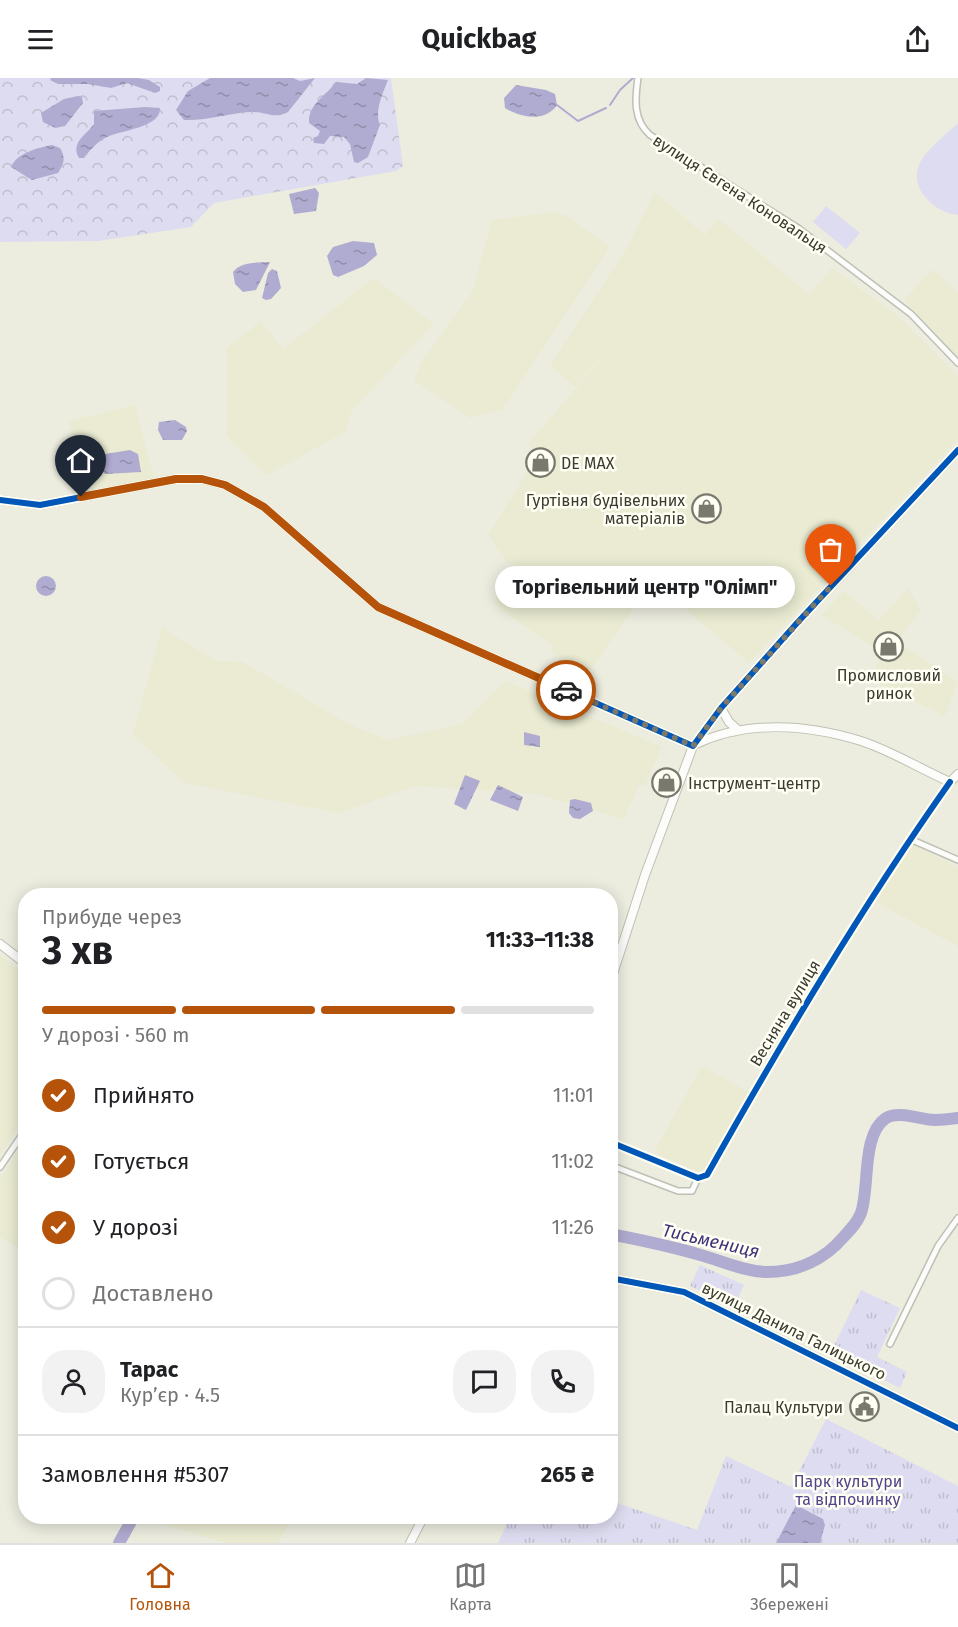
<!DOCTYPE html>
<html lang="uk">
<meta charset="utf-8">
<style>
:root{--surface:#fff;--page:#f2f2f2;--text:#202124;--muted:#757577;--line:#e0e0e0;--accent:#b45309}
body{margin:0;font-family:"Fira Sans",sans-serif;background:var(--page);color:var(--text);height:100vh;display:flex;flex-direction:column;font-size:22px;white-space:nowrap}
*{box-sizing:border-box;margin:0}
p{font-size:20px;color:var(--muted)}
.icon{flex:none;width:33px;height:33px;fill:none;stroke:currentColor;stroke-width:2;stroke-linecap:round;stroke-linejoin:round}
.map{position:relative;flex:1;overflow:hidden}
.side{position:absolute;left:18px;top:810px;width:600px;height:636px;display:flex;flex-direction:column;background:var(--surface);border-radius:24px;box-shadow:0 3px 15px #0003}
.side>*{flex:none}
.pin{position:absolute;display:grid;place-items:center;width:51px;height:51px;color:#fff;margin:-62px -26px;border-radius:50% 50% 50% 0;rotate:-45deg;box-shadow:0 0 6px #0007}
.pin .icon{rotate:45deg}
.courier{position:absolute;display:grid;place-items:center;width:60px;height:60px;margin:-30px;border:4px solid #b45309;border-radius:50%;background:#fff;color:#222;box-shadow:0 2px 8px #0007}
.bubble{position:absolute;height:42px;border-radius:21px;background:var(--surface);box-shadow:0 3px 15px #0003;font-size:20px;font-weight:700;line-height:42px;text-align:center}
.overview em{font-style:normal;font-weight:700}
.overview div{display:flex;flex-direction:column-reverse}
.overview{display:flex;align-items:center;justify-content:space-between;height:102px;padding:0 24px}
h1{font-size:39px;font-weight:700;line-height:45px}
.bar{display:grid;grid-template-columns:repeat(4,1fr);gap:9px 6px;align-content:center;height:72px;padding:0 24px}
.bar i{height:8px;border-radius:4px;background:var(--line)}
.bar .on{background:var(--accent)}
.bar p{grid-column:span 4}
.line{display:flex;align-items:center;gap:15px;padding:0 24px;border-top:2px solid var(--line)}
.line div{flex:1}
.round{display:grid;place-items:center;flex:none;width:63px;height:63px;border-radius:24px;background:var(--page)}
ol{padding:0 24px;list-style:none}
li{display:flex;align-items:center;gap:18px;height:66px}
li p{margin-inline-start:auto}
li .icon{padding:6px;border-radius:50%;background:var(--accent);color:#fff;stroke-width:4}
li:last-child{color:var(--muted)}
li i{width:33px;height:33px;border:3px solid var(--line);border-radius:50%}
header{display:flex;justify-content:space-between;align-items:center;height:78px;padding:0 24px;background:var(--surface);font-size:27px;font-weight:700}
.tab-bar{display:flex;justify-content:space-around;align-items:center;height:84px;border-top:2px solid var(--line);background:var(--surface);font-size:16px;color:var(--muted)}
.tab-bar a{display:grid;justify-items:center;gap:3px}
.tab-bar .on{color:var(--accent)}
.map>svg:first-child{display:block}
.built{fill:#eaebd2}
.grass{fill:url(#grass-tufts)}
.forest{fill:url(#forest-crowns)}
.pitch{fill:#dedcf0}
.water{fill:url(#water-ripples)}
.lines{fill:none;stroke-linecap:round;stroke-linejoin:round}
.stream{stroke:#b0abd0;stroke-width:2}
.river{stroke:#b0abd0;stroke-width:12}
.street-casing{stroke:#bfc0b5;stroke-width:8}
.secondary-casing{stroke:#bfc0b5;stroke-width:10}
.street{stroke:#fcfcfa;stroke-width:5}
.secondary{stroke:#fcfcfa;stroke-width:8}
.cycleway-casing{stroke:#fffff4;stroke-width:10}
.cycleway{stroke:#0057b8;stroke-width:6}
.done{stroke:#79796e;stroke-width:6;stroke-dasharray:0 10.8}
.route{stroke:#b45309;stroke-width:8}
.labels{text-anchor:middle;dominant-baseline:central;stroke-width:5;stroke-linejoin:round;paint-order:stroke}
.street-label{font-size:16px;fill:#3b3b31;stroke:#fffff4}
.poi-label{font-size:16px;fill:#3b3b31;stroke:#fffff4;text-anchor:start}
.park-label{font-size:16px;fill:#51448d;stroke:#fffff4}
.water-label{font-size:18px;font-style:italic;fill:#41337a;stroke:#fffff4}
</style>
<header><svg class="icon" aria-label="menu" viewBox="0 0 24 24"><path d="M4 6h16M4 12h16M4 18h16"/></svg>Quickbag<svg class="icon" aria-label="share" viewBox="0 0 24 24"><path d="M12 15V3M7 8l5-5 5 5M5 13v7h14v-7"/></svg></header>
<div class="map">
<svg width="958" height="1465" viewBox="0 0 958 1465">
<defs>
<pattern id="grass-tufts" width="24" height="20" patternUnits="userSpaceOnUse" patternTransform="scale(1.5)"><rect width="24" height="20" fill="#dedcf0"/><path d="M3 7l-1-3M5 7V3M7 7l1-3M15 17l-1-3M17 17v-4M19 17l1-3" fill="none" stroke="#bfbece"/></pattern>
<pattern id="forest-crowns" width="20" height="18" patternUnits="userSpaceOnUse" patternTransform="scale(1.5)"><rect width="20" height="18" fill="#dedcf0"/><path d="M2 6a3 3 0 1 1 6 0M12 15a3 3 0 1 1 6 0" fill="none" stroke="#bfbece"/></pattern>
<pattern id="water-ripples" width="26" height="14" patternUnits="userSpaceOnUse" patternTransform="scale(1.5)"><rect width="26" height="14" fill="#b0abd0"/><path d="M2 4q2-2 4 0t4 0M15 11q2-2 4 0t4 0" fill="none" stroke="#908ca9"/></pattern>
</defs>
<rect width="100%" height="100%" fill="#eceddf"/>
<path class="built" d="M655,114L705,157L719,141L809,217L832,190L899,239L958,298V361L749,585L653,503L587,597L551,572L553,568L493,525L517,491L506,483L488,457L539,376L528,366L663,209L575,309L550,287L627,170Z
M555,134L567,138L610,169L503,331L470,340L414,302L422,283L472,214L492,142Z
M933,191L958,215V278L904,222Z
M374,200L434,246L352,332L345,354L266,397L226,357V271L261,243L283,271Z
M135,327L154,400L88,417L69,343Z
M908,510L921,532L897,563L958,604L945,638L871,602L881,574L822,537L843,513L879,542Z
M162,550L217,583L243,584L347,645L387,662L463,646L505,603L662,669L645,708L639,707L624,741L537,716L415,708L339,735L184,705L133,656Z
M910,765L958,789V868L875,824Z
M0,877L26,898L25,920L17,935L25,941V1039L0,1077Z
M702,988L748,1014L707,1089L698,1094L654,1074Z
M25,1063V1174L0,1159V1102Z
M173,1439H293L278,1465H224L166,1447Z"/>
<path class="grass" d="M700,1187L744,1207L734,1229L690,1208Z
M861,1212L900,1230L877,1279L907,1294L900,1310L830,1276Z
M826,1341L958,1408V1465H498L510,1439L610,1438L611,1423L697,1452L726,1378L791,1409Z"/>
<path class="forest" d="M0,0H391L403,88L396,93L214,125L191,149L98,163L0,164Z"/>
<path class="pitch" d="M958,45V137C935,135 906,109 921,83C929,69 947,56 958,45Z
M826,128L860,155L846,171L813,144Z"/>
<path class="water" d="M51,0H138L149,2L160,9V13L155,15L127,5L111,10L88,6H58L50,2Z
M210,0H293L300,3L315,0L288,34C274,42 266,33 251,34C228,35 207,43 184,42L176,32L188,13Z
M366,0L388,2C383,15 374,33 380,47L368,79L358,85L354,84L350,66L344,59L330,58L324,66L314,65L313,60L318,58L320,53L309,45C308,26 326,18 336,4L357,6Z
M516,7L546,12L555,16L557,27C546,44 521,40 505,30L504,20Z
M78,18L82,19L83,25L65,48L55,50L43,44L41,35L64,21Z
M145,29L160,30C161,50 119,52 105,60C96,65 90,72 84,80H79C70,65 86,57 94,46V33Z
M52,67L60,70C66,80 64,86 58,95L32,102L11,89C17,75 37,70 52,67Z
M315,110L319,115L316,133L294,136L289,116Z
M353,163L374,165L377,177L364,188L338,199L333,197L327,178L333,169Z
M270,184L256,212L243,214L235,206L233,194C241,183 258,185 270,184Z
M272,191L277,193L281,210L271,221L266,222L262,220L268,195Z
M175,342L186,349L187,353L182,362H163L158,352L159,344Z
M130,372L138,376L141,394L105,396L99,391V377Z
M36 508a10 10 0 1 1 20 0a10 10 0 1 1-20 0Z
M524,654L540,658V669L524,667Z
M465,697L480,703L466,732L454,726Z
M498,707L523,719L518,733L490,722Z
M575,721L591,725L593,733L580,741L573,740L569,735L570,722Z
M796,1427L823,1441L825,1447L820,1465H776Z"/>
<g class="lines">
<path class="stream" d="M557,27L578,43L606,30
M610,27L620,12L633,0"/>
<path class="river" d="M610,1156C641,1162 674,1169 704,1178C724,1184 744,1193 766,1194C793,1194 816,1186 836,1167C845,1157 856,1148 861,1135C870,1109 861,1057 886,1040C899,1032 921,1042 935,1042C943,1042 951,1041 958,1040
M119,1465L134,1438"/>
<defs>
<path id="street" d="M638,0C635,21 633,42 650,57L798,150L911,236L958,285
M910,761L958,782
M610,1064L698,1100L707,1097C783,962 861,830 950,704
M610,1087L678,1113H692L698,1100
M0,1089L26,1051
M890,1266L938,1168L958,1140"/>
<path id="secondary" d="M0,422L40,427L176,401H203L225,407L264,429L378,529L693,668
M721,630L729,644L738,652
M694,667C746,642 806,646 861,663C892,673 920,691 950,704L958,696
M0,866L26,886
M610,905L645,797L693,668L721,630L797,545L958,372
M610,1200L684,1214L958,1350
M410,1465L424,1438"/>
</defs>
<use href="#street" class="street-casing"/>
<use href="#secondary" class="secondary-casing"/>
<use href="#street" class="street"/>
<use href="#secondary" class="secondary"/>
<defs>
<path id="cycleway" d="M0,422L40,427L176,401H203L225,407L264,429L378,529L693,668L721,630L797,545L958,372
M610,1064L698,1100L707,1097C783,962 861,830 950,704
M610,1200L684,1214L958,1350"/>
</defs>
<use href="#cycleway" class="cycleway-casing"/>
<use href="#cycleway" class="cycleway"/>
</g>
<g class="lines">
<path class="done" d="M566,612L693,668L721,630L831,508"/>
<path class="route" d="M81,419L176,401H202L225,407L264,429L378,529L566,612"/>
</g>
<defs>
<symbol id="shop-ring" viewBox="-11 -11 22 22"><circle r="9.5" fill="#fffff4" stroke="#79796e" stroke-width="1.5"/><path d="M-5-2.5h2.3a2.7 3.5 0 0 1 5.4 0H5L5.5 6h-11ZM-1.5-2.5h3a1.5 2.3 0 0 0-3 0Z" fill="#79796e"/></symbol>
<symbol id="civic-ring" viewBox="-11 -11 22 22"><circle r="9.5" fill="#fffff4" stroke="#79796e" stroke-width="1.5"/><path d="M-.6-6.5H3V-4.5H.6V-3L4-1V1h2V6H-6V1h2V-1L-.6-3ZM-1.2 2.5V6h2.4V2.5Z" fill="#79796e"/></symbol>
</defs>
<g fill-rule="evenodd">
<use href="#shop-ring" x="524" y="368" width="33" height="33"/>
<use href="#shop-ring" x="690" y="414" width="33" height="33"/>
<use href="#shop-ring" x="872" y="552" width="33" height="33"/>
<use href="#shop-ring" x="650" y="688" width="33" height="33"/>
<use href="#civic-ring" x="848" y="1312" width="33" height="33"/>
</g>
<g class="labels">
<g class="street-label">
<text transform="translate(740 116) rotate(33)">вулиця Євгена Коновальця</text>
<text transform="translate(785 935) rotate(-59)">Весняна вулиця</text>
<text transform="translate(794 1253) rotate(26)">вулиця Данила Галицького</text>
</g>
<g class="poi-label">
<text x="561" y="385">DE MAX</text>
<text x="685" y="422" text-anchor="end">Гуртівня будівельних<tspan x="685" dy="18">матеріалів</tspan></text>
<text x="889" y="597" text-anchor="middle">Промисловий<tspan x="889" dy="18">ринок</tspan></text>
<text x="688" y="705">Інструмент-центр</text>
<text x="843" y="1329" text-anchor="end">Палац Культури</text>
</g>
<g class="park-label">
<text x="848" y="1403">Парк культури<tspan x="848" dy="18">та відпочинку</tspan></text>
</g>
<g class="water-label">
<text transform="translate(711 1163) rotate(13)">Тисьмениця</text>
</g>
</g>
</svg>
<div class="pin" style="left:831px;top:508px;background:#ea580c"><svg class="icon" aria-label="bag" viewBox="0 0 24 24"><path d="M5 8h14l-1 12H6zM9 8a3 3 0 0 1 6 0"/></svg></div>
<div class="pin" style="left:81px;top:419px;background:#1f2937"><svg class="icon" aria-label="home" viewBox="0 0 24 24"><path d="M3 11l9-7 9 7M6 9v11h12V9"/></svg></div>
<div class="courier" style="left:566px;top:612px"><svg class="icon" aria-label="car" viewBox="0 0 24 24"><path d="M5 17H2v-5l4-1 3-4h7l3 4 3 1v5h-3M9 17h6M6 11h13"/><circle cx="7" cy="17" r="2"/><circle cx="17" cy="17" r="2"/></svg></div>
<div class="bubble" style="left:495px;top:488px;width:300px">Торгівельний центр &quot;Олімп&quot;</div>
<section class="side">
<div class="overview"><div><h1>3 хв</h1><p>Прибуде через</p></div><em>11:33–11:38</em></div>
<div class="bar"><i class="on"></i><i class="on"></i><i class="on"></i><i></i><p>У дорозі · 560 m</p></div>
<ol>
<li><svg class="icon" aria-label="check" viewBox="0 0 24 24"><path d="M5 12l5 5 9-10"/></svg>Прийнято<p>11:01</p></li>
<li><svg class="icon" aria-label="check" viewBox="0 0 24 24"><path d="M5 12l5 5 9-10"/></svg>Готується<p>11:02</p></li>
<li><svg class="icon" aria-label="check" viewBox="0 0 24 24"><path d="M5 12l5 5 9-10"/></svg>У дорозі<p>11:26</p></li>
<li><i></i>Доставлено</li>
</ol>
<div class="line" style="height:108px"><a class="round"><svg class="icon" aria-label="person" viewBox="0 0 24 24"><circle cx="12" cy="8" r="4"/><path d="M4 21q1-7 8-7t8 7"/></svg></a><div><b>Тарас</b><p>Кур’єр · 4.5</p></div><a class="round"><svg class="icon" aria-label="chat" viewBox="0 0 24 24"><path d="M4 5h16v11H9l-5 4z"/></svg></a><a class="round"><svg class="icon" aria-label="phone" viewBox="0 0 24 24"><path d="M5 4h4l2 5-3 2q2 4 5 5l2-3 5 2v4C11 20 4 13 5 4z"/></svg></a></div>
<div class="line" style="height:78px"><div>Замовлення #5307</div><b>265 ₴</b></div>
</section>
</div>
<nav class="tab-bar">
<a class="on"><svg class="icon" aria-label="home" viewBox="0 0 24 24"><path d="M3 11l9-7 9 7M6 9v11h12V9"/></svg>Головна</a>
<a><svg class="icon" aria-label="map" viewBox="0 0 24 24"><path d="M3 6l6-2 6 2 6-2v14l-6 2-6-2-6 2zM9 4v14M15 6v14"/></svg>Карта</a>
<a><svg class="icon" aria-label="saved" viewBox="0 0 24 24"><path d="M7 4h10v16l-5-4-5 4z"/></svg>Збережені</a>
</nav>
